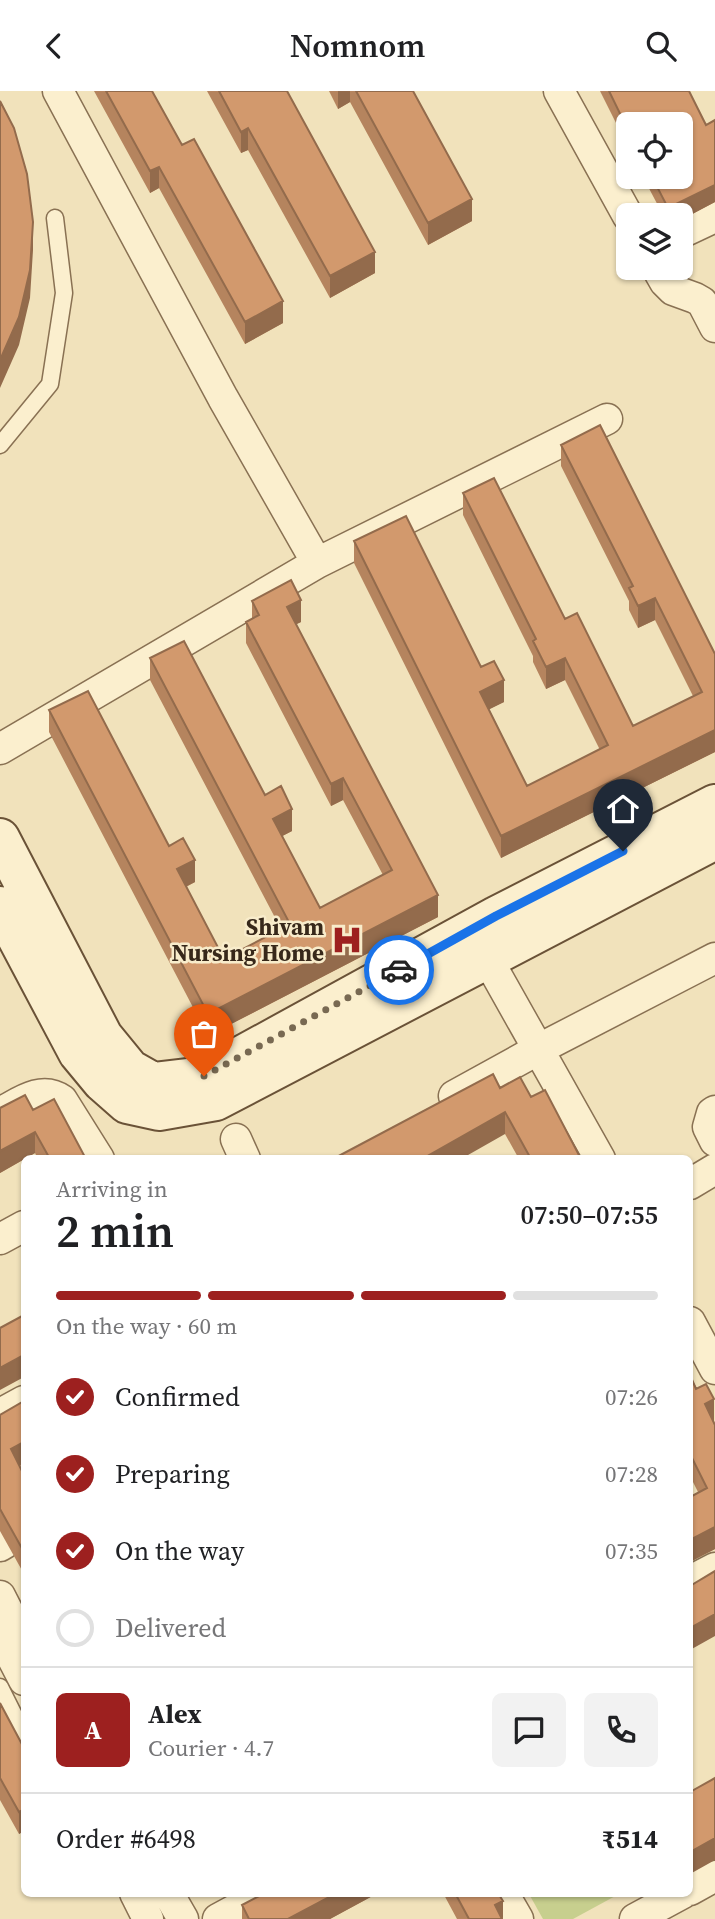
<!DOCTYPE html>
<meta charset="utf-8">
<style>
:root{--surface:#fff;--page:#f2f2f2;--text:#202124;--muted:#757577;--line:#e0e0e0;--accent:#9d201f}
body{margin:0;font-family:"Source Serif 4",serif;background:var(--page);color:var(--text);height:100vh;display:flex;flex-direction:column;font-size:26px;white-space:nowrap}
*{box-sizing:border-box;margin:0}
p{font-size:23px;color:var(--muted)}
.icon{flex:none;width:38px;height:38px;fill:none;stroke:currentColor;stroke-width:2;stroke-linecap:round;stroke-linejoin:round}
.map{position:relative;flex:1;overflow:hidden}
.panel{position:absolute;left:21px;top:1064px;width:672px;height:742px;display:flex;flex-direction:column;background:var(--surface);border-radius:10px;box-shadow:0 2px 5px #0004}
.panel>*{flex:none}
.fabs{position:absolute;left:616px;top:21px;display:grid;gap:14px}
.fabs a{display:grid;place-items:center;width:77px;height:77px;border-radius:10px;background:var(--surface);box-shadow:0 2px 5px #0004;font-size:35px}
.pin{position:absolute;display:grid;place-items:center;width:60px;height:60px;color:#fff;margin:-72px -30px;border-radius:50% 50% 50% 0;rotate:-45deg;box-shadow:0 0 7px #0007}
.pin .icon{rotate:45deg}
.courier{position:absolute;display:grid;place-items:center;width:70px;height:70px;margin:-35px;border:5px solid #1a73e8;border-radius:50%;background:#fff;color:#222;box-shadow:0 2px 9px #0007}
.head em{font-style:normal;font-weight:600}
.head div{display:flex;flex-direction:column-reverse}
.head{display:flex;align-items:center;justify-content:space-between;height:119px;padding:0 35px}
h1{font-size:46px;font-weight:600;line-height:52px}
.bar{display:grid;grid-template-columns:repeat(4,1fr);gap:10px 7px;align-content:center;height:84px;padding:0 35px}
.bar i{height:9px;border-radius:5px;background:var(--line)}
.bar .active{background:var(--accent)}
.bar p{grid-column:span 4}
.line{display:flex;align-items:center;gap:18px;padding:0 35px;border-top:2px solid var(--line)}
.line div{flex:1}
.round{display:grid;place-items:center;flex:none;width:74px;height:74px;border-radius:10px;background:var(--page)}
ol{padding:0 35px;list-style:none}
li{display:flex;align-items:center;gap:21px;height:77px}
li p{margin-inline-start:auto}
li .icon{padding:7px;border-radius:50%;background:var(--accent);color:#fff;stroke-width:4}
li:last-child{color:var(--muted)}
li i{width:38px;height:38px;border:4px solid var(--line);border-radius:50%}
header{display:flex;justify-content:space-between;align-items:center;height:91px;padding:0 35px;background:var(--surface);font-size:32px;font-weight:600}
.map>svg:first-child{display:block}
.green{fill:#c7cf8e}
.lines{fill:none;stroke-linecap:round;stroke-linejoin:round}
.lane-casing{stroke:#897153;stroke-width:19}
.street-casing{stroke:#897153;stroke-width:33}
.secondary-casing{stroke:#6a5237;stroke-width:42}
.lane{stroke:#fbefce;stroke-width:16}
.street{stroke:#fbefce;stroke-width:30}
.secondary{stroke:#fbefce;stroke-width:38}
.wall{fill:#b5845e}
.shaded-wall{fill:#936b4c}
.building{fill:#d2996d;stroke:#936b4c;stroke-width:2}
.done{stroke:#786952;stroke-width:7;stroke-dasharray:0 12.6}
.route{stroke:#1a73e8;stroke-width:9}
.labels{text-anchor:middle;dominant-baseline:central;stroke-width:5;stroke-linejoin:round;paint-order:stroke}
.poi-label{font-size:23px;font-weight:bold;fill:#37281a;stroke:#f8eccb;text-anchor:end}
</style>
<header><svg class="icon" aria-label="back" viewBox="0 0 24 24"><path d="M15 5l-7 7 7 7"/></svg>Nomnom<svg class="icon" aria-label="search" viewBox="0 0 24 24"><circle cx="10" cy="10" r="6"/><path d="M15 15l6 6"/></svg></header>
<div class="map">
<svg width="715" height="1828" viewBox="0 0 715 1828">
<rect width="100%" height="100%" fill="#f1e2bb"/>
<path class="green" d="M529,1803H619L573,1828H543Z"/>
<g class="lines">
<defs>
<path id="lane" d="M0,354L50,293L64,202L55,127
M0,1596L24,1644"/>
<path id="street" d="M58,0L223,307L317,472
M559,0L628,125
M681,142L715,126
M657,177L665,191L673,199L695,207L702,211L715,236
M0,658L317,472L607,328
M488,869L600,1068
M454,1005L539,958L715,867
M715,1020L712,1022L708,1036L715,1050
M0,1022C19,1012 41,994 62,1009L99,1068
M236,1048L245,1068
M690,1093L715,1078
M0,1148L24,1135
M690,1231L715,1278
M0,1323L24,1310
M0,1455L5,1452
M690,1490L715,1477
M0,1505L24,1552
M0,1543L24,1589
M690,1799L715,1785
M135,1802L148,1828
M168,1802L183,1828
M503,1802L518,1828
M218,1828L266,1802
M635,1828L683,1802"/>
<path id="secondary" d="M0,747L103,945L130,978L153,991L204,985L496,825L715,713
M0,815L78,962L102,991L127,1013L159,1020L216,1010L715,749"/>
</defs>
<use href="#lane" class="lane-casing"/>
<use href="#street" class="street-casing"/>
<use href="#secondary" class="secondary-casing"/>
<use href="#lane" class="lane"/>
<use href="#street" class="street"/>
<use href="#secondary" class="secondary"/>
</g>
<path class="wall" d="M94,0H152L283,232L245,253L159,97L150,102Z
M207,0H287L375,182L330,207L248,59L241,62Z
M329,0H413L472,130L428,154L350,11L338,18Z
M600,0H689L715,111L681,129V124H663L643,86H681L628,33V56Z
M561,354L715,563V661L501,767L354,472V450L504,611L489,618L527,695L600,659L565,589L546,598L533,571V565L463,424V402L565,528L633,635L693,605L655,529L638,537L629,519V510L561,375Z
M252,510L301,531L296,533L438,826L208,945L49,641V619L169,755L195,791L186,796L224,868L281,838L150,589V567L265,704L292,740L282,745L320,817L383,784L343,709L331,715L246,552V531L252,528Z
M500,997L531,1006L581,1068H519L505,1043Z
M0,1017L33,1019L86,1068H38L35,1062L0,1082Z
M690,1284L714,1330L715,1334V1458L690,1471V1406L698,1401L690,1385Z
M24,1310V1372L20,1375L24,1384V1483L0,1440V1324Z
M0,1612L24,1657V1740L19,1743L0,1709Z
M378,1802L330,1828H242V1814Z
M443,1802H498L503,1828H457Z"/>
<path class="shaded-wall" d="M338,0H350V11L338,18Z
M248,37V59L241,62V41Z
M159,76V97L150,102V80Z
M715,94V111L681,129V124H668V117Z
M472,108V130L428,154V132Z
M33,131V159L30,207L19,254L0,297V269Z
M375,161V182L330,207V185Z
M283,210V232L245,253V231Z
M655,507V529L638,537V515Z
M301,509V531L287,538V516Z
M565,567V589L546,598V576Z
M504,589V611L480,623V601Z
M715,639V661L501,767V745Z
M343,687V709L331,715V693Z
M292,718V740L273,750V728Z
M195,769V791L177,800V778Z
M438,804V826L208,945V923Z
M505,1021V1043L461,1068H422Z
M35,1041V1062L0,1082V1060Z
M24,1264V1286L0,1299V1277Z
M714,1308V1330L705,1334V1313Z
M24,1351V1372L11,1379V1358Z
M715,1436V1458L690,1471V1449Z
M715,1523V1545L690,1559V1537Z
M24,1718V1740L19,1743V1721Z
M715,1747V1769L690,1783V1761Z
M337,1802H378L330,1828H288Z
M503,1810V1828L495,1814Z"/>
<path class="building" d="M106,0H152L182,54L194,48L283,210L245,231L159,76L150,80Z
M219,0H287L375,161L330,185L248,37L241,41Z
M356,0H413L472,108L428,132Z
M609,0H689L706,34L715,29V94L668,117L652,86H681V33H628V39Z
M0,10L14,37L27,83L33,131L30,179L19,226L0,269Z
M600,334L715,563V639L501,745L354,450L406,425L481,576L494,570L504,589L480,601L527,695L608,654L565,567L546,576L533,550L536,548L463,402L494,387L565,528L577,522L633,635L702,601L655,507L638,515L629,497L633,495L561,354Z
M291,489L301,509L287,516L438,804L208,923L49,619L88,600L169,755L183,747L195,769L177,778L224,868L290,833L150,567L184,550L265,704L281,695L292,718L273,728L320,817L392,779L343,687L331,693L246,531L259,524L252,510Z
M493,983L500,997L520,986L531,1006L545,999L581,1068H531L505,1021L422,1068H333Z
M25,1004L33,1019L54,1008L86,1068H50L35,1041L0,1060V1017Z
M24,1224V1264L0,1277V1237Z
M690,1284L696,1298L706,1293L714,1308L705,1313L715,1334V1436L690,1449V1406L707,1397L690,1363Z
M24,1310V1351L11,1358L24,1384V1461L0,1418V1324Z
M715,1480V1523L690,1537V1495Z
M0,1612L24,1657V1718L19,1721L0,1687Z
M715,1687V1747L690,1761V1701Z
M265,1802H337L288,1828H249L242,1814Z
M455,1802H498L503,1810L495,1814L502,1828H469Z"/>
<g class="lines">
<path class="done" d="M204,985L399,879"/>
<path class="route" d="M399,879L496,825L623,760"/>
</g>
<defs>
<symbol id="hospital-bare" viewBox="-9 -9 18 18"><path d="M-5-5h3v3.5h4V-5h3V5h-3V1.5h-4V5h-3Z" fill="#9d201f" stroke="#f8eccb" stroke-width="2.5" paint-order="stroke"/></symbol>
</defs>
<g fill-rule="evenodd">
<use href="#hospital-bare" x="325" y="827" width="44" height="44"/>
</g>
<g class="labels">
<g class="poi-label">
<text x="324" y="836">Shivam<tspan x="324" dy="26">Nursing Home</tspan></text>
</g>
</g>
</svg>
<div class="fabs">
<a><svg class="icon" aria-label="locate" viewBox="0 0 24 24"><circle cx="12" cy="12" r="6"/><path d="M12 2v4M12 18v4M2 12h4M18 12h4"/></svg></a>
<a><svg class="icon" aria-label="layers" viewBox="0 0 24 24"><path d="M12 4l9 5-9 5-9-5zM3 14l9 5 9-5"/></svg></a>
</div>
<div class="pin" style="left:204px;top:985px;background:#ea580c"><svg class="icon" aria-label="bag" viewBox="0 0 24 24"><path d="M5 8h14l-1 12H6zM9 8a3 3 0 0 1 6 0"/></svg></div>
<div class="pin" style="left:623px;top:760px;background:#1f2937"><svg class="icon" aria-label="home" viewBox="0 0 24 24"><path d="M3 11l9-7 9 7M6 9v11h12V9"/></svg></div>
<div class="courier" style="left:399px;top:879px"><svg class="icon" aria-label="car" viewBox="0 0 24 24"><path d="M5 17H2v-5l4-1 3-4h7l3 4 3 1v5h-3M9 17h6M6 11h13"/><circle cx="7" cy="17" r="2"/><circle cx="17" cy="17" r="2"/></svg></div>
<section class="panel">
<div class="head"><div><h1>2 min</h1><p>Arriving in</p></div><em>07:50–07:55</em></div>
<div class="bar"><i class="active"></i><i class="active"></i><i class="active"></i><i></i><p>On the way · 60 m</p></div>
<ol>
<li><svg class="icon" aria-label="check" viewBox="0 0 24 24"><path d="M5 12l5 5 9-10"/></svg>Confirmed<p>07:26</p></li>
<li><svg class="icon" aria-label="check" viewBox="0 0 24 24"><path d="M5 12l5 5 9-10"/></svg>Preparing<p>07:28</p></li>
<li><svg class="icon" aria-label="check" viewBox="0 0 24 24"><path d="M5 12l5 5 9-10"/></svg>On the way<p>07:35</p></li>
<li><i></i>Delivered</li>
</ol>
<div class="line" style="height:126px"><b class="round" style="background:var(--accent);color:#fff">A</b><div><b>Alex</b><p>Courier · 4.7</p></div><a class="round"><svg class="icon" aria-label="chat" viewBox="0 0 24 24"><path d="M4 5h16v11H9l-5 4z"/></svg></a><a class="round"><svg class="icon" aria-label="phone" viewBox="0 0 24 24"><path d="M5 4h4l2 5-3 2q2 4 5 5l2-3 5 2v4C11 20 4 13 5 4z"/></svg></a></div>
<div class="line" style="height:91px"><div>Order #6498</div><b>₹514</b></div>
</section>
</div>
